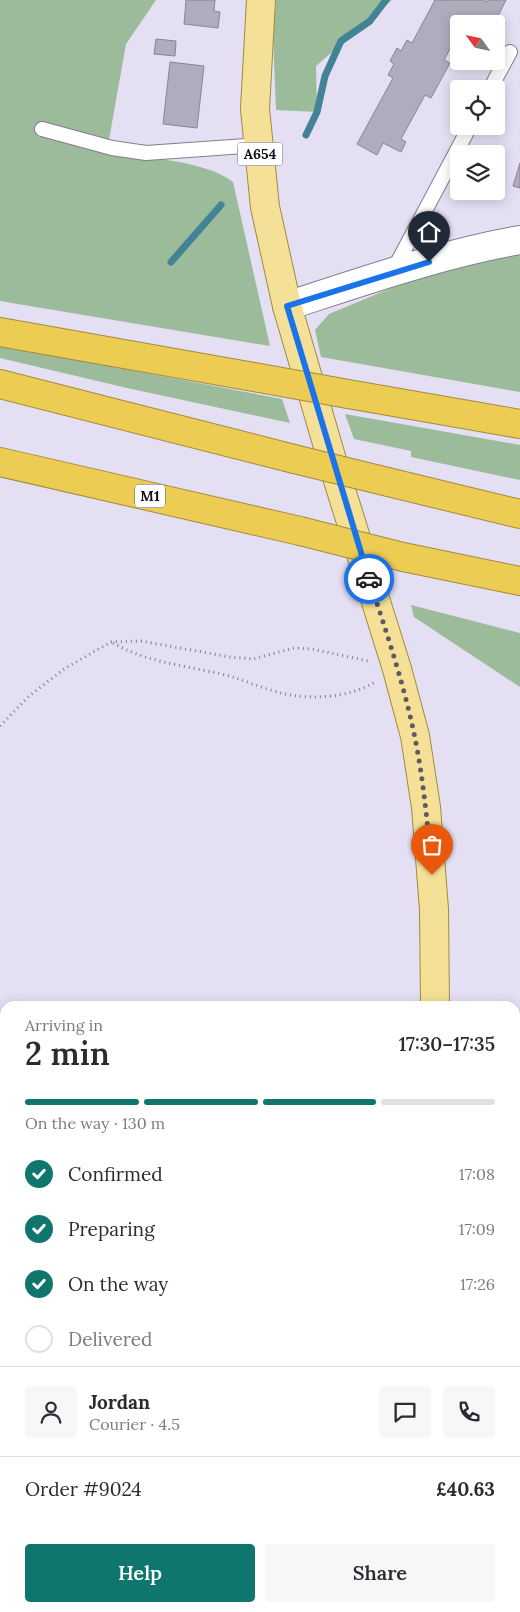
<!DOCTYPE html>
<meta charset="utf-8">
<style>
:root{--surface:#fff;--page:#f7f7f7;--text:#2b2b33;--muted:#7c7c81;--line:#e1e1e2;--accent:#0f766e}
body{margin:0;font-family:Lora,serif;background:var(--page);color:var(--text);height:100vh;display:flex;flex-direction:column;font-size:19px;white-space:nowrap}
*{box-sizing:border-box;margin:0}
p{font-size:16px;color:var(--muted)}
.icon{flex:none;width:28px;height:28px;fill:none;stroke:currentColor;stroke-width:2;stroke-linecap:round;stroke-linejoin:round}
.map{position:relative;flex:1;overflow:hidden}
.details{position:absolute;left:0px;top:1001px;width:520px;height:611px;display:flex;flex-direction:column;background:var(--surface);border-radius:15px 15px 0 0;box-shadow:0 2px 12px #0003}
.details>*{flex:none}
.needle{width:32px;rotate:303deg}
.fabs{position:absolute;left:450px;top:15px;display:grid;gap:10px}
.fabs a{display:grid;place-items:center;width:55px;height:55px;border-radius:5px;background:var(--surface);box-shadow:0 2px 12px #0003;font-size:25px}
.pin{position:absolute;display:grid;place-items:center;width:42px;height:42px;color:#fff;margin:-51px -21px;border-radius:50% 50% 50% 0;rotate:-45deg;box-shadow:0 0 5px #0007}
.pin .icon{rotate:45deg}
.courier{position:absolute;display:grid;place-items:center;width:50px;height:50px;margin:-25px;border:4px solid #1a73e8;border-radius:50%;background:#fff;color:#222;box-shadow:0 1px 6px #0007}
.head em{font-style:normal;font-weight:600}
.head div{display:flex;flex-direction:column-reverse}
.head{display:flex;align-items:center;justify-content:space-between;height:85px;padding:0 25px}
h1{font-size:32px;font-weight:600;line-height:38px}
.bar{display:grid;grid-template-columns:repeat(4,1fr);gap:8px 5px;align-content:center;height:60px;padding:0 25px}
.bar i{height:6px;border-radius:4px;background:var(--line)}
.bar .on{background:var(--accent)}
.bar p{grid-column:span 4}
.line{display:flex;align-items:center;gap:12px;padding:0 25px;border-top:1px solid var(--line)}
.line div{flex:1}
.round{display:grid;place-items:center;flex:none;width:52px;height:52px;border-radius:5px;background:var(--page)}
ol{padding:0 25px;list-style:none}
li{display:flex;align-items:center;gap:15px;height:55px}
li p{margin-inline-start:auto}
li .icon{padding:5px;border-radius:50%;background:var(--accent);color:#fff;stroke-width:4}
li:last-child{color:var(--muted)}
li i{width:28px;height:28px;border:2px solid var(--line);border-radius:50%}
.action{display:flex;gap:10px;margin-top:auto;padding:10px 25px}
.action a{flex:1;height:58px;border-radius:5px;background:var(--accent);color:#fff;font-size:20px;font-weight:600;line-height:58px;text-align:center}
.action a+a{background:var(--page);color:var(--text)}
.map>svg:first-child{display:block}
.green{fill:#9bbb9a}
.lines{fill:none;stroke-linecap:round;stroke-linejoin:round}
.stream{stroke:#438396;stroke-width:7}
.building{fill:#b1abbe;stroke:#8a8496}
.lane-casing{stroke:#837d8f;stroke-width:16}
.street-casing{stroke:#837d8f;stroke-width:30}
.primary-casing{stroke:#a18b3e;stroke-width:30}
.highway-casing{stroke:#a18b3e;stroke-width:30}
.path{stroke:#837e8c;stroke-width:3;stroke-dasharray:1 4;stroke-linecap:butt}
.lane{stroke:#fff;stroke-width:14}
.street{stroke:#fff;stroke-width:28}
.primary{stroke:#f4e097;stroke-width:28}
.highway{stroke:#eccc52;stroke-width:28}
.highway-bridge-casing{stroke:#a18b3e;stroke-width:30;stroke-linecap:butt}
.highway-bridge{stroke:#eccc52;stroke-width:28}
.done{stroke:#5e5a65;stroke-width:5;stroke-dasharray:0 9}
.route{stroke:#1a73e8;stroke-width:6}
.labels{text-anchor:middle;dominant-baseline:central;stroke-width:5;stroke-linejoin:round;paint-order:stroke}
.shield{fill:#fff;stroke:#5b595e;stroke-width:1}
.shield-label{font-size:14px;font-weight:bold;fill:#151219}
</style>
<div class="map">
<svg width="520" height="1612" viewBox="0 0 520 1612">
<rect width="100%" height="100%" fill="#e5dff3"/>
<path class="green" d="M0,0H156L126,44L107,151C140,157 208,161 233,182L270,346L0,301Z
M276,0H392L316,66L317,112L276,110L273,36Z
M520,248V392L321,357L315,330L329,314L425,274Z
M0,345L282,399L290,423L127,388L0,358Z
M345,414L520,445V480L411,457V451L354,439Z
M411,605L520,633V687L414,617Z"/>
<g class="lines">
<path class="stream" d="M306,135L317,112L325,76L341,41L370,21L386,0
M171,262L221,205"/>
</g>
<path class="building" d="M186,0H215L214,11L220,12L218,28L184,24Z
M435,0H484L487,2L488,0H506L497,18L505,23L499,34L496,32V24H473L475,21L467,16L463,24H459V32L444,60L450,63L431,98L425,95L401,139L406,142L401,152L383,143L377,155L357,144L393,78L388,75L394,64L390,61L397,48L401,51L407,40L412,43Z
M156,39L176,41L175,56L154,54Z
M170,62L204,66L197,128L163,124Z
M520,163V188L513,186Z"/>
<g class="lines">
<defs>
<path id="lane" d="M490,89L510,52
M42,129L112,148L146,153L259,145
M393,271L470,126"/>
<path id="street" d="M287,306C364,281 441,254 520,240"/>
<path id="primary" d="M261,0L255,109L265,207L287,306L336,474L397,669L415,736L426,807L434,909L435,1006
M355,1612V1608"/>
<path id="highway" d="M0,332L248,376
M0,384L294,459
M348,394L520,424
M0,462L300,531
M388,482L520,514
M403,557L520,581"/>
</defs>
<use href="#lane" class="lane-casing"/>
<use href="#street" class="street-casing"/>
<use href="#primary" class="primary-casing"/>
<use href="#highway" class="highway-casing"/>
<path class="path" d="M113,643C149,664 193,666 233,677C254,684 276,694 298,696C324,699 354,695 375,682
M0,726L29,696L64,669L111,642L141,641L230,657L253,659L294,648L312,649L368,661"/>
<use href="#lane" class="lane"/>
<use href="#street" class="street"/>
<use href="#primary" class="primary"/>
<use href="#highway" class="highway"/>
<defs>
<path id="highway-bridge" d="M248,376L348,394
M294,459L388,482
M300,531L403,557"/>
</defs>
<use href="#highway-bridge" class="highway-bridge-casing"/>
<use href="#highway-bridge" class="highway-bridge"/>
</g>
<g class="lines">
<path class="done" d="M369,579C386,631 404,684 415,738C424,783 428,829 432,875"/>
<path class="route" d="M369,579L287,306L429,262"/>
</g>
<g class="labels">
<g class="shield">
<rect x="237.5" y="142.5" width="45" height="23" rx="4"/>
<rect x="135" y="484.5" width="30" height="23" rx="4"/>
</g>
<g class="shield-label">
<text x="260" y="154">A654</text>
<text x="150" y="496">M1</text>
</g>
</g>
</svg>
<div class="fabs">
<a><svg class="needle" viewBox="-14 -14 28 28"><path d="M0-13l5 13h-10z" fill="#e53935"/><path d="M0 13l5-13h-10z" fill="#7c7c81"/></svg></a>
<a><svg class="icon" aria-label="locate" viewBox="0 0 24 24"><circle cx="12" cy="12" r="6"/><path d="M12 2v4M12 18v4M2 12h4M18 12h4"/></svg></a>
<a><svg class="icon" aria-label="layers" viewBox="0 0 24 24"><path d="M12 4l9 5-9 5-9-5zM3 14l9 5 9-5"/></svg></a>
</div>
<div class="pin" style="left:432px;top:875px;background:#ea580c"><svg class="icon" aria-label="bag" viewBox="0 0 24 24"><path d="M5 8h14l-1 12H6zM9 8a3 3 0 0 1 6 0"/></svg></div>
<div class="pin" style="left:429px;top:262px;background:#1f2937"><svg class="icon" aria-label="home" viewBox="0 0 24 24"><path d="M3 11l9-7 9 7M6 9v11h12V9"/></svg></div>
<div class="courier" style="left:369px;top:579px"><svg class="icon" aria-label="car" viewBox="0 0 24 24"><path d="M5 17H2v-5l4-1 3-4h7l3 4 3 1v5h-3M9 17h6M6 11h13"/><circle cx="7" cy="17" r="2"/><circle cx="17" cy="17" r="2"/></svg></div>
<section class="details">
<div class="head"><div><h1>2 min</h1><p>Arriving in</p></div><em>17:30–17:35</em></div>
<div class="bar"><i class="on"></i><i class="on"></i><i class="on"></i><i></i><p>On the way · 130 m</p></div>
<ol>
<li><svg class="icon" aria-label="check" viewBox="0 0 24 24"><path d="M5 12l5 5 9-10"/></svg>Confirmed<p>17:08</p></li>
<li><svg class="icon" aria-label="check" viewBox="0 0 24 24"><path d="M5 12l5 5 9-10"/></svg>Preparing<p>17:09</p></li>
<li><svg class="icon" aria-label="check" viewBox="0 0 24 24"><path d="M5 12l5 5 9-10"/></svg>On the way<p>17:26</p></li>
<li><i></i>Delivered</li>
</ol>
<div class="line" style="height:90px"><a class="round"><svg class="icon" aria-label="person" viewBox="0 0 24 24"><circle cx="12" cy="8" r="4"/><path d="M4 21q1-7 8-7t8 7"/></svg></a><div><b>Jordan</b><p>Courier · 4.5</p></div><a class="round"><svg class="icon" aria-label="chat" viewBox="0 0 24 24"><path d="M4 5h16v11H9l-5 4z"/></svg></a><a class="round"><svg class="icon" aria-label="phone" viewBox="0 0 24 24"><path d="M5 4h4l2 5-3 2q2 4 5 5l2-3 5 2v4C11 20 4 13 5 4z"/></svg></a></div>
<div class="line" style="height:65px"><div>Order #9024</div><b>£40.63</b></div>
<div class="action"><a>Help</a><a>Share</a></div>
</section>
</div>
